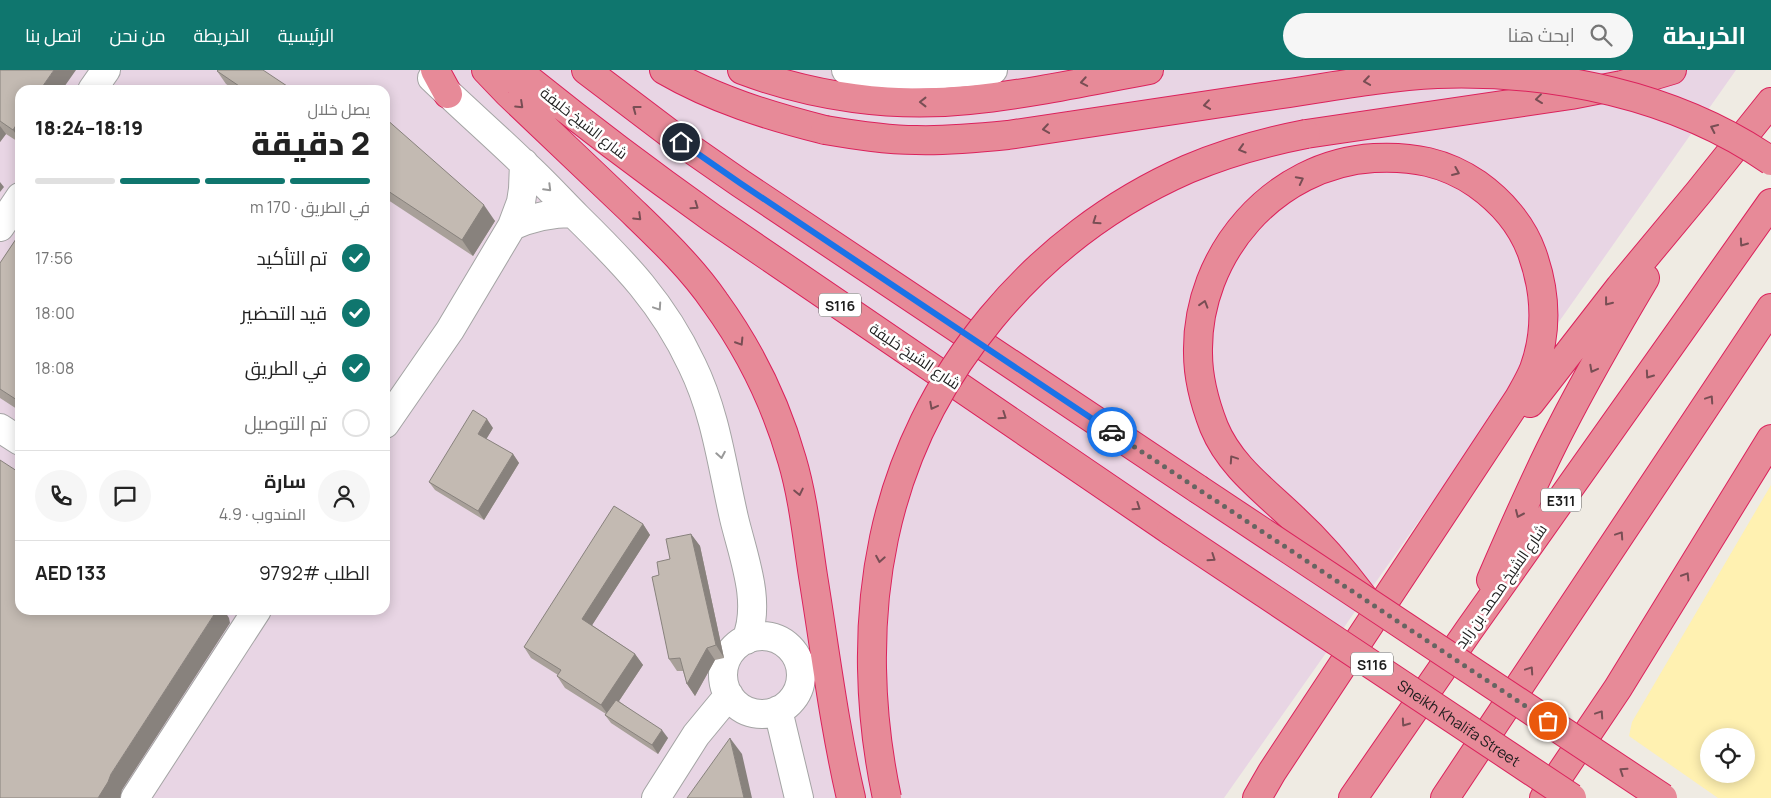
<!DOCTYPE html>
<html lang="ar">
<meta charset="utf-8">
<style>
:root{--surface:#fff;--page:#f6f6f6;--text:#222;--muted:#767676;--line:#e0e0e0;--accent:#0f766e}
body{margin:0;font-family:Manrope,Cairo,sans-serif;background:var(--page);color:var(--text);direction:rtl;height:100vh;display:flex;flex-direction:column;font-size:19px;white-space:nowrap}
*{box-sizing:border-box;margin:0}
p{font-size:16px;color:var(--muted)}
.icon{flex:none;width:28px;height:28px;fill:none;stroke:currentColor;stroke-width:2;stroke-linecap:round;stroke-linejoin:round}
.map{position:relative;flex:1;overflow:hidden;direction:ltr}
.side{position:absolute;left:15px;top:15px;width:375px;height:530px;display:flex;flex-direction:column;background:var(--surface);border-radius:15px;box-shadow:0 2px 12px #0003;direction:rtl}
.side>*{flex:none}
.fabs{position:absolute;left:1700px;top:658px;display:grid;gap:10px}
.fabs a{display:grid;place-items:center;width:55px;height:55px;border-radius:50%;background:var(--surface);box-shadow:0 2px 12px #0003;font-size:25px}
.pin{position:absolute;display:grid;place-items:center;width:42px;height:42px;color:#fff;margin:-21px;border:2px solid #fff;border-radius:50%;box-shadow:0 1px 5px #0007}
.courier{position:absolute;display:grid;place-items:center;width:50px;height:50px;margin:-25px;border:4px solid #1a73e8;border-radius:50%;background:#fff;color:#222;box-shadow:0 1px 6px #0007}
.overview em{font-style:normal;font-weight:800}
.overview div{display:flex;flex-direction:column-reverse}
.overview{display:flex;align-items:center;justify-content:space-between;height:85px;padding:0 20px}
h1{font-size:32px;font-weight:800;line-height:38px}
.bar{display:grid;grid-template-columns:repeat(4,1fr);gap:8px 5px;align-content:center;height:60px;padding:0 20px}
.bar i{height:6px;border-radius:4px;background:var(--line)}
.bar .selected{background:var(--accent)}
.bar p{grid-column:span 4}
.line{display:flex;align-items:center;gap:12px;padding:0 20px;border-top:1px solid var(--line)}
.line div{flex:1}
.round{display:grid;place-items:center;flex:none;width:52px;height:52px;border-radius:26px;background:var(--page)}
ol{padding:0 20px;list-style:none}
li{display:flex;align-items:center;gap:15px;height:55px}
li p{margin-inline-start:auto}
li .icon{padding:5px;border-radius:50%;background:var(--accent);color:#fff;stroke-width:4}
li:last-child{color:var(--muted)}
li i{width:28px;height:28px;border:2px solid var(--line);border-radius:50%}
header{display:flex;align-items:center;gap:30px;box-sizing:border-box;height:70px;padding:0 25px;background:var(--accent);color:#fff}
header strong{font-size:24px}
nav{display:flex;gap:28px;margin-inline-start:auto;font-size:18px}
.search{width:350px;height:45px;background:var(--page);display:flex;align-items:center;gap:12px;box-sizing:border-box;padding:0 18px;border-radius:28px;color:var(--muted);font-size:19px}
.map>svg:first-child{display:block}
.industrial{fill:#e8d5e4;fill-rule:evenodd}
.sand{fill:#fff1b1;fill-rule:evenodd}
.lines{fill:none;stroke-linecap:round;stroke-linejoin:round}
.minor-casing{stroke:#a4a4a4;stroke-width:30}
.highway-casing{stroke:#db225c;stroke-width:30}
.minor{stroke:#fff;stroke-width:28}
.highway{stroke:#e78a98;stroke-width:28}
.highway-bridge-casing{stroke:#db225c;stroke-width:30;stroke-linecap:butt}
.highway-bridge{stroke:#e78a98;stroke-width:28}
.wall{fill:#a8a099}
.shaded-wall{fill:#88827d}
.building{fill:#c3bab2;stroke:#88827d}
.oneway{stroke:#784e54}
.oneway2{stroke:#999}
.done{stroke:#666562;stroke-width:5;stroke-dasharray:0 9}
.route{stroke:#1a73e8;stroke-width:6}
.labels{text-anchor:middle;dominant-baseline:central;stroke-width:5;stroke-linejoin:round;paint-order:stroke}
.shield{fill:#fff;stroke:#616161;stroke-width:1}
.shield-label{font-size:14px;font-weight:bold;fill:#1d1d1d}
.street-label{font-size:15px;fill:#1d1d1d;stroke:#fff}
</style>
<header>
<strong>الخريطة</strong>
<div class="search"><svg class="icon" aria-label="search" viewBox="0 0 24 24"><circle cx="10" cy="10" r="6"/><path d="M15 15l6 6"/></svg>ابحث هنا</div>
<nav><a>الرئيسية</a><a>الخريطة</a><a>من نحن</a><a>اتصل بنا</a></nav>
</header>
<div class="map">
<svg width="1771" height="728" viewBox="0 0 1771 728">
<rect width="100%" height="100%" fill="#efebe3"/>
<path class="industrial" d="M0,0H1736L1224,728H0ZM20,20H385V540H20Z"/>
<path class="sand" d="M1771,415V728H1718L1629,666L1632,652ZM1709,666H1746V704H1709Z"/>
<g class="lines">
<defs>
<path id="minor" d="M846,0C895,8 944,5 993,0
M432,8C462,37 493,64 523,93C542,110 559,129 577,147C625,194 663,233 692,295C716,344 722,396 734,448C743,486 762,532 746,570
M92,20L106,0
M512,156C532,147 551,143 573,143
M0,157L20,127
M385,354L450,260L512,156L521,132L523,119L524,93
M0,358L20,371
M723 605a39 39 0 1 1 78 0a39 39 0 1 1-78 0Z
M778,640L799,728
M135,728L257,540
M656,728L696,665L729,625"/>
<path id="highway" d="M435,0L448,24
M486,0L508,23C548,61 589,100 630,139C660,168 691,197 715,232C749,279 776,334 792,390C803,427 807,467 813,506C825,580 834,655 851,728
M517,0C581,52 646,101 712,148L1171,461
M586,0L681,72L740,113L1198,419
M664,0C714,29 769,46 825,60
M742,0C814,27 893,38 969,30C1030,24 1089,11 1149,0
M1306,64L1571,25L1622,15L1672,0
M1530,333L1620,217L1699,122L1771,32
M1491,510C1513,459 1535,408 1561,358C1587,307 1616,257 1645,208
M1257,728L1272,702L1519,328C1524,319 1530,309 1534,299C1548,260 1546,222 1532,183C1522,155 1501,131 1477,114C1445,92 1412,86 1374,88C1274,94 1196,184 1198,283C1198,308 1205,334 1214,357C1230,396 1265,421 1294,449C1320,473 1342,499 1363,527
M1353,728L1469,560L1771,133
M1445,728L1771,238
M1544,728L1618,618L1771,369"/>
</defs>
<use href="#minor" class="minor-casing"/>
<use href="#highway" class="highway-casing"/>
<use href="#minor" class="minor"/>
<use href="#highway" class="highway"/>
<defs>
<g id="highway-bridge">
<path d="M825,60C855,65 886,70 916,70C947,71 978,68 1008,65C1093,52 1177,40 1262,27C1320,19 1378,7 1437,4C1552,0 1676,25 1771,91"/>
<path d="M1198,419L1663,728"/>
<path id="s1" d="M1171,461L1572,728"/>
<path d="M887,728C869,644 866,553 884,468C918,306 1035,166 1188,99C1226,83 1265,72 1306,64"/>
</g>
</defs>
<use href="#highway-bridge" class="highway-bridge-casing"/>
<use href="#highway-bridge" class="highway-bridge"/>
</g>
<path class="wall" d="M0,0L20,20V73L6,64L0,72Z
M217,1L293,20H235L226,14Z
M385,48L495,151L473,186L385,128Z
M20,163V341L0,328V193Z
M493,358L486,369L513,384L519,393L484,450L435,420L429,412Z
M643,454L650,465L592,555L635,584L643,595L619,631L668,668L658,684L611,653L605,645L606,644L565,618L557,606L558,605L531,588L524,577Z
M691,464L700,476L724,588L715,590L695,626L687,614L683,601H677L669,589L659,505L670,489Z"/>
<path class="shaded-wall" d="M54,0H76L62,20H40Z
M20,49V70L13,60Z
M0,56L6,64L0,72Z
M0,112L4,117L0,122Z
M484,135L495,151L473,186L462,170Z
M487,349L493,358L484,373L478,364Z
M513,384L519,393L484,450L478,441Z
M643,454L650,465L589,560L582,549Z
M691,464L700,476L724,588L716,575Z
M217,540H224L229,548L230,553L122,720L120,728H98L111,704Z
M707,578L715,590L695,626L687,614Z
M635,584L643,595L609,646L601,635Z
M662,660L668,668L658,684L652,675Z
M730,668L742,684L752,728H744Z"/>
<path class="building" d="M0,0H54L40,20H20V49L13,60L0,51Z
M218,0H263L293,20H245L217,1Z
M385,48L484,135L462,170L385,119Z
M20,163V332L0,319V193Z
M473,340L487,349L478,364L513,384L478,441L429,412Z
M0,390L20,403V540H217L111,704L108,712L98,728H0Z
M614,436L643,454L582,549L635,584L601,635L557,606L561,600L524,577Z
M691,464L716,575L707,578L687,614L680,588L669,589L652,507L659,505L657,492L670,489L666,469Z
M616,630L662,660L652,675L605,645Z
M730,668L744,728H687Z"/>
<defs><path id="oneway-chevron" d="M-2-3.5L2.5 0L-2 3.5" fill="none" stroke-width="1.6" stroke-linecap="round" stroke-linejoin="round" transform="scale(1.25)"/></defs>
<g class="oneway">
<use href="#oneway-chevron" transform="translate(1367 11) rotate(172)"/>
<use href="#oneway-chevron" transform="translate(1084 12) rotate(170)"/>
<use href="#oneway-chevron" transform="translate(1539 29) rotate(173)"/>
<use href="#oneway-chevron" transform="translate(923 32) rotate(-180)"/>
<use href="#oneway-chevron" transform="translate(520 35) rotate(43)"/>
<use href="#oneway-chevron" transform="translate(1207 35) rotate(172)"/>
<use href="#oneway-chevron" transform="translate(636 39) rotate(-143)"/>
<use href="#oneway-chevron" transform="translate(1714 58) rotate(-155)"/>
<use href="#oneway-chevron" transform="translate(1046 59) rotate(172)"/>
<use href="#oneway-chevron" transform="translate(1242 79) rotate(163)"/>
<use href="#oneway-chevron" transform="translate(1456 102) rotate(23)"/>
<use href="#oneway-chevron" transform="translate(1300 110) rotate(-27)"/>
<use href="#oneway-chevron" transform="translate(695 136) rotate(35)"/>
<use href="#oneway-chevron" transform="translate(638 147) rotate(44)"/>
<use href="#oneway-chevron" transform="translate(1096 151) rotate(145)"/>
<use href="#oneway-chevron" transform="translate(1743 173) rotate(125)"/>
<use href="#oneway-chevron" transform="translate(1608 232) rotate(128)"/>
<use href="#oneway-chevron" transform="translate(1204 234) rotate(-73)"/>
<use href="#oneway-chevron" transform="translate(740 272) rotate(58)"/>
<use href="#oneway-chevron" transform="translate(1593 299) rotate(118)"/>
<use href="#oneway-chevron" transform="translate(1649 305) rotate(125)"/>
<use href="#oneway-chevron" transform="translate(1710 329) rotate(-56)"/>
<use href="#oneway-chevron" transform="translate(933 336) rotate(118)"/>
<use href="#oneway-chevron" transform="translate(1003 346) rotate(34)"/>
<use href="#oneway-chevron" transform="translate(1233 389) rotate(-124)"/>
<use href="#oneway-chevron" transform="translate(799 422) rotate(78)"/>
<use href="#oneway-chevron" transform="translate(1137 437) rotate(34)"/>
<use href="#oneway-chevron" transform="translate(1519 444) rotate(114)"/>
<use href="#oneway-chevron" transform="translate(1620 465) rotate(-56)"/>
<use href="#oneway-chevron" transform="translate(1212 488) rotate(34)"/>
<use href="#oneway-chevron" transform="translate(880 489) rotate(100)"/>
<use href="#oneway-chevron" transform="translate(1686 506) rotate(-58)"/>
<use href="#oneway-chevron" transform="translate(1530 600) rotate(-56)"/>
<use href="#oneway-chevron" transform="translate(1600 644) rotate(-56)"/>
<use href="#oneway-chevron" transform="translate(1405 653) rotate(125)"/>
<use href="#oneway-chevron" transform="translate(1623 701) rotate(-146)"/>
</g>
<g class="oneway2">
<use href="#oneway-chevron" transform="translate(548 118) rotate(45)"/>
<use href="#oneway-chevron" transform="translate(658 237) rotate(56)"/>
<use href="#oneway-chevron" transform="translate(721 385) rotate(80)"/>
</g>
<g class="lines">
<path class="done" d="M1112,362L1548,651"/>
<path class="route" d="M681,72L740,113L1112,362"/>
</g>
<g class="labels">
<g class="shield">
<rect x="819" y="223.5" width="42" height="23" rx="4"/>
<rect x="1541" y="418.5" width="40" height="23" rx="4"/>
<rect x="1351" y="582.5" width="42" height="23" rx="4"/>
</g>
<g class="shield-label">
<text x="840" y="235">S116</text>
<text x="1561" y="430">E311</text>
<text x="1372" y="594">S116</text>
</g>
<g class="street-label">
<text transform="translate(584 53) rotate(38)">شارع الشيخ خليفة</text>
<text transform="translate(915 286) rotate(34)">شارع الشيخ خليفة</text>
<text transform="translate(1501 516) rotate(-55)">شارع الشيخ محمد بن زايد</text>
<text stroke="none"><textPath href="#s1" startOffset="346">Sheikh Khalifa Street</textPath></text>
</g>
</g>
</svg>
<div class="fabs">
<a><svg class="icon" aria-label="locate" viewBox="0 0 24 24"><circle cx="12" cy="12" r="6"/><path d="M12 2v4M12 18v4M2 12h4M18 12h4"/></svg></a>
</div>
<div class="pin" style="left:1548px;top:651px;background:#ea580c"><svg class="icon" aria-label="bag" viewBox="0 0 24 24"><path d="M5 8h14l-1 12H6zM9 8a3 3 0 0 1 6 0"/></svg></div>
<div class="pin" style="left:681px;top:72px;background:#1f2937"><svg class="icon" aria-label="home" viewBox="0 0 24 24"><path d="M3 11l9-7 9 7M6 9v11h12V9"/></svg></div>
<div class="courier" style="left:1112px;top:362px"><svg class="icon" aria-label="car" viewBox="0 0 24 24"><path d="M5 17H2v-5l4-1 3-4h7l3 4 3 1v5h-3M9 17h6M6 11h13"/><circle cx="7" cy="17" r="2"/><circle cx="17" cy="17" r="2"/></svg></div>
<section class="side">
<div class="overview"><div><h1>2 دقيقة</h1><p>يصل خلال</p></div><em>18:19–18:24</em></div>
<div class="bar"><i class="selected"></i><i class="selected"></i><i class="selected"></i><i></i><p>في الطريق · 170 m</p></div>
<ol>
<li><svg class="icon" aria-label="check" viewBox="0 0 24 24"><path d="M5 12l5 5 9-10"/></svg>تم التأكيد<p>17:56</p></li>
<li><svg class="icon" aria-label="check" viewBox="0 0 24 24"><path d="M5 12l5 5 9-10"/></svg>قيد التحضير<p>18:00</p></li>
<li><svg class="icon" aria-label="check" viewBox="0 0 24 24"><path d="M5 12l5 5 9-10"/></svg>في الطريق<p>18:08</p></li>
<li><i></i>تم التوصيل</li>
</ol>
<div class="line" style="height:90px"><a class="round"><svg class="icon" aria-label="person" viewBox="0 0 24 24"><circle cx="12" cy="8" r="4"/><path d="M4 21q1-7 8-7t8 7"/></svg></a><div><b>سارة</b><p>المندوب · 4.9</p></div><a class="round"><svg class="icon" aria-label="chat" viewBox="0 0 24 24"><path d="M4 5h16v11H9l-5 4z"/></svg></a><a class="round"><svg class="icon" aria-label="phone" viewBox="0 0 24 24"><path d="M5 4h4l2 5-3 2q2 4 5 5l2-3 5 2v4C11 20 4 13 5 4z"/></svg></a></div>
<div class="line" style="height:65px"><div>الطلب #9792</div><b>AED 133</b></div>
</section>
</div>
